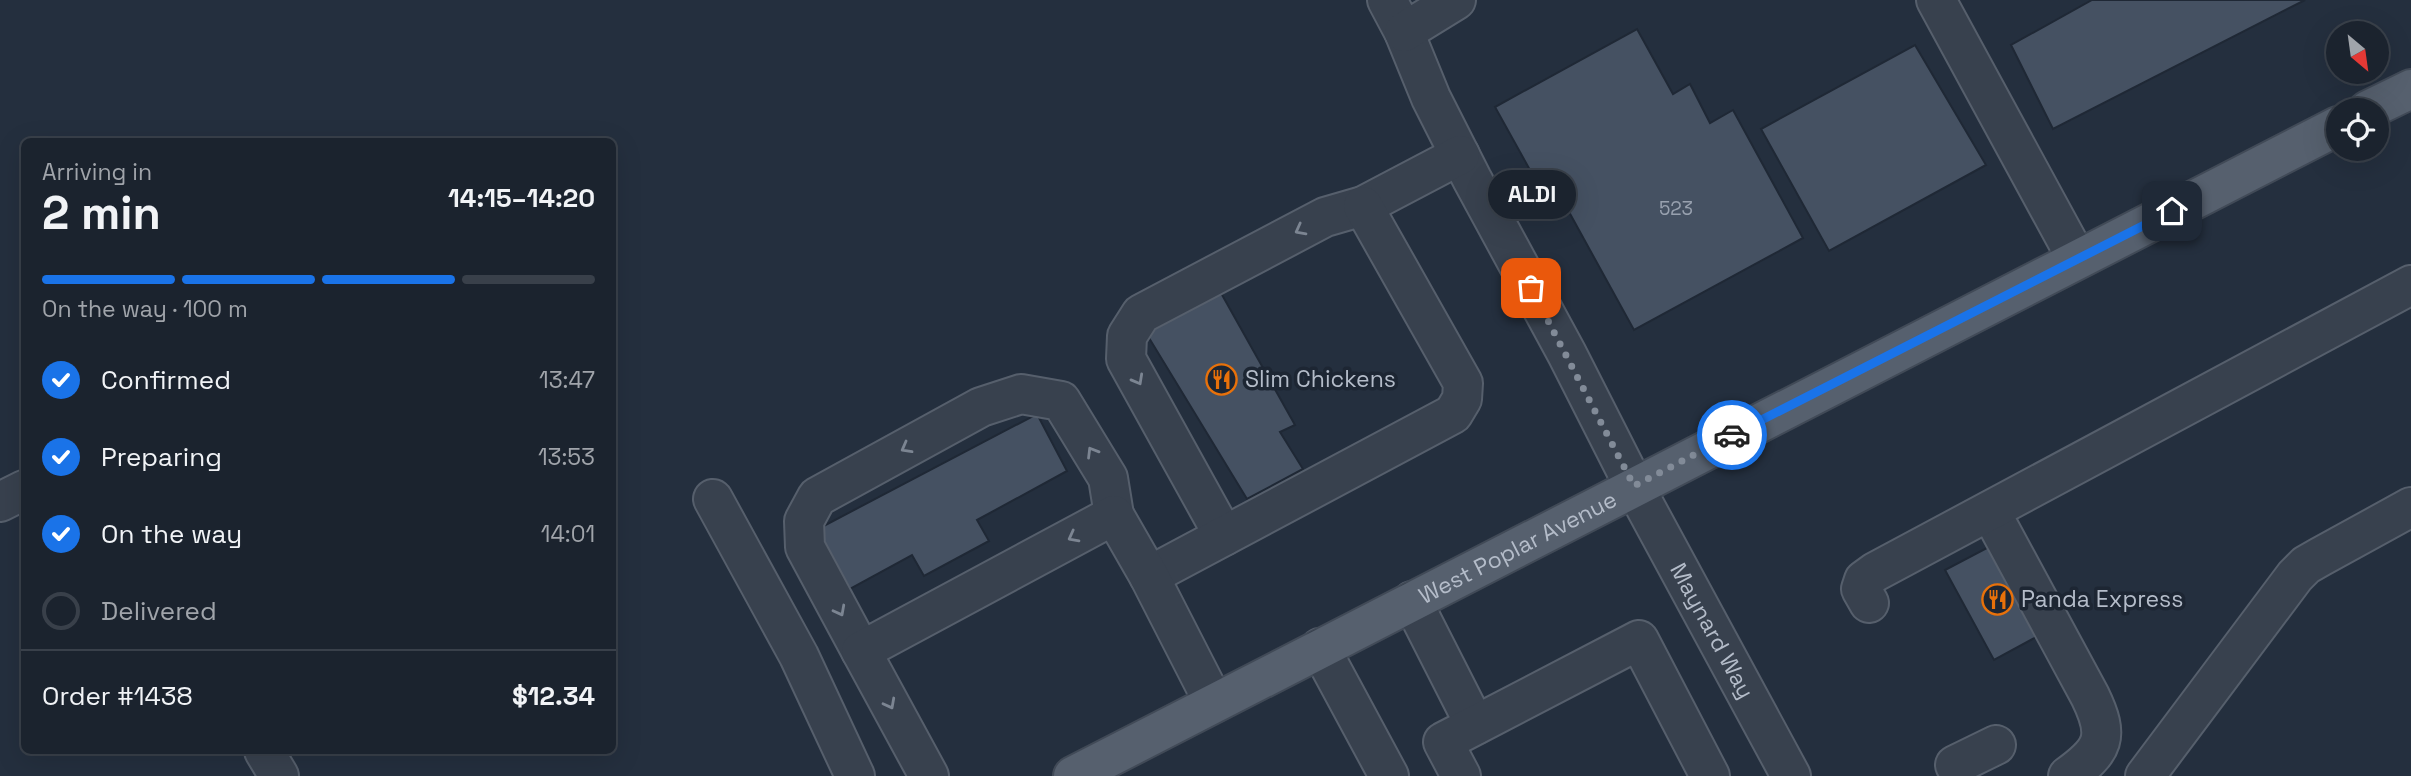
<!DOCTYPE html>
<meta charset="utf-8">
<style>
:root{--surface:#1b232e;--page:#282f3a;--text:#f1f3f6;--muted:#a0a4aa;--line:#39404a;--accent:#1a73e8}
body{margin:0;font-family:"Space Grotesk",sans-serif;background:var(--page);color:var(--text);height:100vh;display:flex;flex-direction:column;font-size:26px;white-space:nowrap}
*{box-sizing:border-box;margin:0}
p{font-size:23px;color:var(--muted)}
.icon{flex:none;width:38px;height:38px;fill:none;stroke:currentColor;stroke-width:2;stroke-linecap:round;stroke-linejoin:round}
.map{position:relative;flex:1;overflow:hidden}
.details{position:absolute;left:21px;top:138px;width:595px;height:616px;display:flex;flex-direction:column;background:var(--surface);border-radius:10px;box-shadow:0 7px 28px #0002,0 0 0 2px var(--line)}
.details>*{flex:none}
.needle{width:46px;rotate:151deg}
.fabs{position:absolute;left:2326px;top:21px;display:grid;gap:14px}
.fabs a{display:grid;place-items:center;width:63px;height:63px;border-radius:50%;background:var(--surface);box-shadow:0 7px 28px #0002,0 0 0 2px var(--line);font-size:35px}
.pin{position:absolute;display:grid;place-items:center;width:60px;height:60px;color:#fff;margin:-30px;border-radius:14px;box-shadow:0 4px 10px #0006}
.courier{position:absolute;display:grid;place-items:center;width:70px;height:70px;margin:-35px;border:5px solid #1a73e8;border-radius:50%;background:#fff;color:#222;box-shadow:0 2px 9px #0007}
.bubble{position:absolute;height:49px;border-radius:24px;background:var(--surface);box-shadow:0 7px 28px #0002,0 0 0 2px var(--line);font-size:23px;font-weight:600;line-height:49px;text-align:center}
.head em{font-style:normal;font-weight:600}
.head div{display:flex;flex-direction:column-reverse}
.head{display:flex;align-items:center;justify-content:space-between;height:119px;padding:0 21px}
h1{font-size:46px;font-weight:600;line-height:52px}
.bar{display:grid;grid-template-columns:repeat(4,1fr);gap:10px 7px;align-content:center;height:84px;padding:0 21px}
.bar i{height:9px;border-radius:5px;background:var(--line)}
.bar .active{background:var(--accent)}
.bar p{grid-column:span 4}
.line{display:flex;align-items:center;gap:18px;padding:0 21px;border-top:2px solid var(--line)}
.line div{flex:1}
ol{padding:0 21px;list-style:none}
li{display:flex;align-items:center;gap:21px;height:77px}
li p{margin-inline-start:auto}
li .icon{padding:7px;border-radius:50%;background:var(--accent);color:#fff;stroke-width:4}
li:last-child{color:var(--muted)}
li i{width:38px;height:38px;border:4px solid var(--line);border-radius:50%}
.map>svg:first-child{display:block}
.building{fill:#455162;stroke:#1f2835;stroke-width:2}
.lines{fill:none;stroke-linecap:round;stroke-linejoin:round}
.minor-casing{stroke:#565f6c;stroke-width:42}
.major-casing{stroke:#414a57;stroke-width:42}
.minor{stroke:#38414e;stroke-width:38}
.major{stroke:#56606e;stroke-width:38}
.oneway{stroke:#7c8592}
.done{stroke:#828b98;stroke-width:7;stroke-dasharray:0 12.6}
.route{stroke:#1a73e8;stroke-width:9}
.labels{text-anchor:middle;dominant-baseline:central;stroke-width:7;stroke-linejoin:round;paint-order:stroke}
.number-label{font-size:19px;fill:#98a1af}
.poi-label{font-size:23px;fill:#b4bcc9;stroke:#1d2633;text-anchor:start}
.street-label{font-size:23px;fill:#b4bcc9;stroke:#1d2633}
</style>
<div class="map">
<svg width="2411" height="776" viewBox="0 0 2411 776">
<rect width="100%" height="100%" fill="#242f3e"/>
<path class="building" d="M2092,0H2305L2053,129L2011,45Z
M1637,29L1673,94L1690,84L1710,123L1733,110L1803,238L1634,330L1547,172L1535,179L1495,107Z
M1915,45L1986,165L1829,251L1761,129Z
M1221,293L1295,425L1280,432L1303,469L1247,499L1146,333Z
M1037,414L1067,471L977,520L989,541L924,576L912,555L850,589L816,530Z
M2002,540L2051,629L1994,660L1945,570Z"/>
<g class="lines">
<defs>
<g id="minor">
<path id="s1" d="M1387,0L1404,32L1431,98L1472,179L1567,354L1634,486L1791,776"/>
<path d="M1936,0L2077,259"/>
<path d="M1404,32L1456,0"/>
<path d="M713,499L799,656L855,776"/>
<path d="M0,502L24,490"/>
<path d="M1990,511L2090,696C2110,737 2104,750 2068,776"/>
<path d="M1224,536L1126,359L1127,336L1141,314L1325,217L1363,206L1460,155"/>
<path d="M1149,576L1453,414L1462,399L1463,383L1363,206"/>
<path d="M1412,601L1475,725"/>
<path d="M1869,603L1861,589L1864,580L1875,572L2411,285"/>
<path d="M1320,648L1389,776"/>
<path d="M861,651L805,547L804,521L817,497L981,407L1021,394L1061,401L1108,478L1114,515"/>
<path d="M264,751L279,776"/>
<path d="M1955,765L1996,745"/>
<path d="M929,776L861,651L1114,515L1149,576L1214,703"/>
<path d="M1461,776L1443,742L1639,640L1710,776"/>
<path d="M2145,776L2295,576L2306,565L2320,557L2411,507"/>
</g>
<g id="major">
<path d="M2368,110L2411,89"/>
<path id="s2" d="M1073,776L2338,126"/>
</g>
</defs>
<use href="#minor" class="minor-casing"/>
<use href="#major" class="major-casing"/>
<use href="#minor" class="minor"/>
<use href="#major" class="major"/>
</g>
<defs><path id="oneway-chevron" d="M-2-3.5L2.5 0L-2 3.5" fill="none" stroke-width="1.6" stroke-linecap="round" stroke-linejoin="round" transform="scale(1.75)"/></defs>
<g class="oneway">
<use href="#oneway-chevron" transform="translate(1300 230) rotate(152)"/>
<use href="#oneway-chevron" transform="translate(1138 380) rotate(61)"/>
<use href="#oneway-chevron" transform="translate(906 448) rotate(151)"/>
<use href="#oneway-chevron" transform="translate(1092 452) rotate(-121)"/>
<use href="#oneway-chevron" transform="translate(1073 537) rotate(152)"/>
<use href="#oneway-chevron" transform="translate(840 611) rotate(62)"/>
<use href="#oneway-chevron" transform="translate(890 704) rotate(62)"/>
</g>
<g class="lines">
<path class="done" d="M1531,288L1634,486L1732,435"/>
<path class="route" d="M1732,435L2172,211"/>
</g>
<defs>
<symbol id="restaurant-ring" viewBox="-11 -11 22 22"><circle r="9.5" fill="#1d2633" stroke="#e8710a" stroke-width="1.5"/><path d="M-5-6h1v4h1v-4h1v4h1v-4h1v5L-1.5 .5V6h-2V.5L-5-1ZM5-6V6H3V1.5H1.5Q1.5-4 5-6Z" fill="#e8710a"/></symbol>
</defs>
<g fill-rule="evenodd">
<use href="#restaurant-ring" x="1204" y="362" width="35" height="35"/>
<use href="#restaurant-ring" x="1980" y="582" width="35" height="35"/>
</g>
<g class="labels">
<g class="number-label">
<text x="1676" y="208">523</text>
</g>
<g class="poi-label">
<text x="1245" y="379">Slim Chickens</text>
<text x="2021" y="599">Panda Express</text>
</g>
<g class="street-label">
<text stroke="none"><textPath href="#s2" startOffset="500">West Poplar Avenue</textPath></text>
<text stroke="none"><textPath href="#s1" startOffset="710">Maynard Way</textPath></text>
</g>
</g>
</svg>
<div class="fabs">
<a><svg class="needle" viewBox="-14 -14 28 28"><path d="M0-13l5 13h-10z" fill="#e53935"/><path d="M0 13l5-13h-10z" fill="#a0a4aa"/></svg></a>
<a><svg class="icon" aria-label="locate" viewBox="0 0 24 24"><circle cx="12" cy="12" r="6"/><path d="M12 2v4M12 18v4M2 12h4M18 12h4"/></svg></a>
</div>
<div class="pin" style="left:1531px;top:288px;background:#ea580c"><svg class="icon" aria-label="bag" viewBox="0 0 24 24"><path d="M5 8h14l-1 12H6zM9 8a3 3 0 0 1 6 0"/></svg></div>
<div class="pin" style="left:2172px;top:211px;background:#1f2937"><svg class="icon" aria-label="home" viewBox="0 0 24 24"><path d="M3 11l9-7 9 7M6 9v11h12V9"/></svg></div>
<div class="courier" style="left:1732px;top:435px"><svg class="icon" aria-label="car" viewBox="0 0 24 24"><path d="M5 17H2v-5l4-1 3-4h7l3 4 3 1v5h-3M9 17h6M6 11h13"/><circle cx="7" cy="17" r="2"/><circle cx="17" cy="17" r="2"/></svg></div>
<div class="bubble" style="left:1488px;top:170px;width:88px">ALDI</div>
<section class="details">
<div class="head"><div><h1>2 min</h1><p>Arriving in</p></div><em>14:15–14:20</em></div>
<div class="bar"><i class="active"></i><i class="active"></i><i class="active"></i><i></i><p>On the way · 100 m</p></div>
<ol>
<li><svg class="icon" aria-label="check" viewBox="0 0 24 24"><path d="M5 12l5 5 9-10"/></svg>Confirmed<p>13:47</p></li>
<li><svg class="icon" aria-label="check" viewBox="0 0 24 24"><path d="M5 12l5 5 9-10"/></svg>Preparing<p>13:53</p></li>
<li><svg class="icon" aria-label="check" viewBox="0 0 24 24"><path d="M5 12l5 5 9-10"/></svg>On the way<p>14:01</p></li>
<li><i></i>Delivered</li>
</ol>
<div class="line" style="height:91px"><div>Order #1438</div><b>$12.34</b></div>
</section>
</div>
